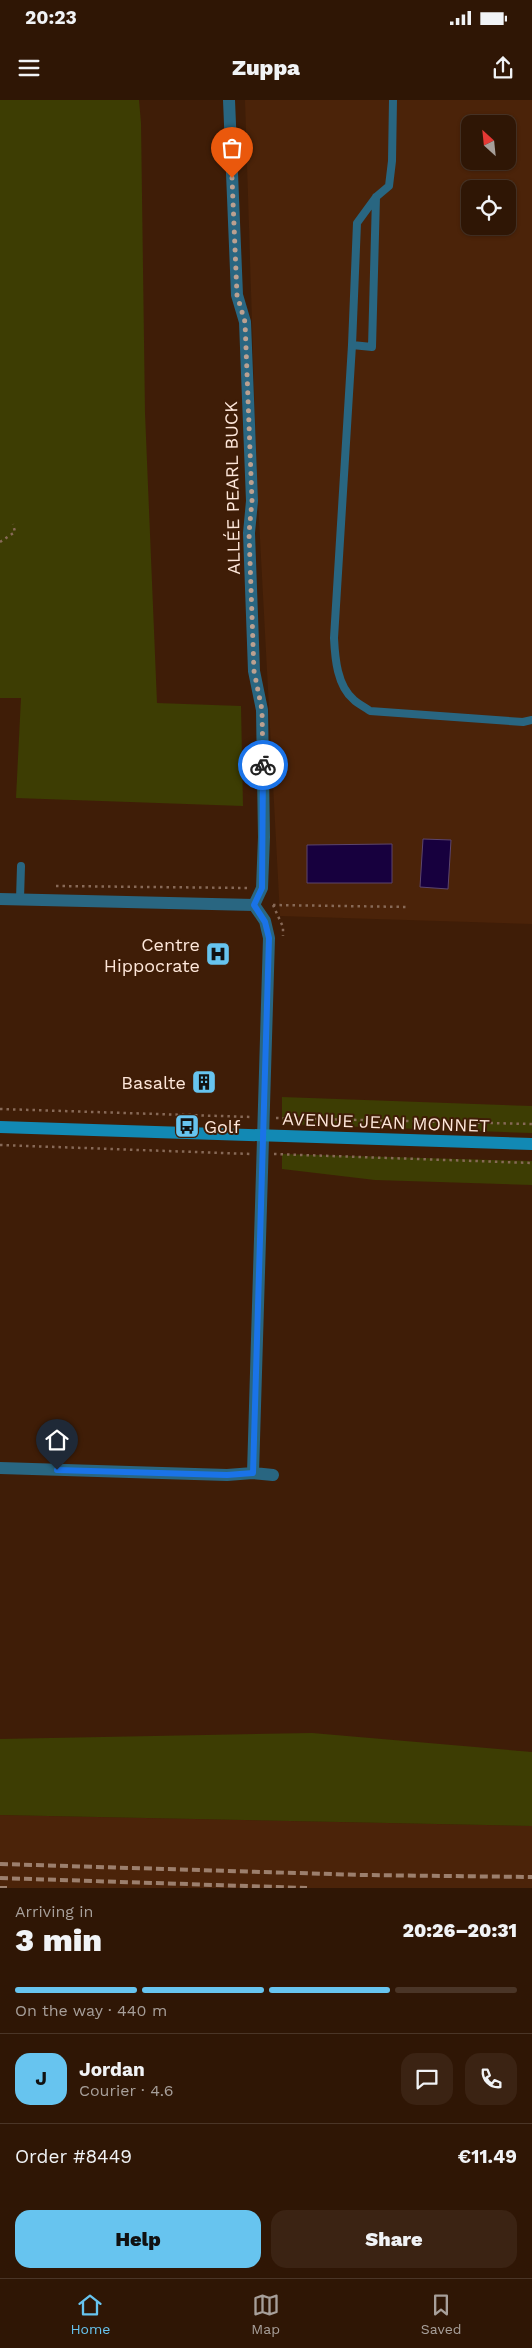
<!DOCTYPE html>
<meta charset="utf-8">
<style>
:root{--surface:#2f1605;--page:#3b2313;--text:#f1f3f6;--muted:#a79f9a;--line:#4a3527;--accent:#67c4ef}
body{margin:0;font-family:"Work Sans",sans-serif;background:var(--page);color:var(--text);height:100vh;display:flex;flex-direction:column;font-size:19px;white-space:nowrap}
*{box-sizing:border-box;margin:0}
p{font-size:16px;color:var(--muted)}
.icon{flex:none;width:28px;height:28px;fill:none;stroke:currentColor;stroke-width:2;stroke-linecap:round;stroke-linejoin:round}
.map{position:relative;height:1788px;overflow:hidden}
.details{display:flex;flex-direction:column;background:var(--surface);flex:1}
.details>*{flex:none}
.needle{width:32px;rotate:333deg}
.buttons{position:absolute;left:461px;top:15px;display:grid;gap:10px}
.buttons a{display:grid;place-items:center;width:55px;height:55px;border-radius:10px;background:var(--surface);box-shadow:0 1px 4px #0004,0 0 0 1px var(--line);font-size:25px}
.pin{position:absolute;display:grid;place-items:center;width:42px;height:42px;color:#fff;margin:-51px -21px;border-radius:50% 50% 50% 0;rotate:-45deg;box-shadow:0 0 5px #0007}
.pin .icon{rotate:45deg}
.courier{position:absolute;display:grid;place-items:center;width:50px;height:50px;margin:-25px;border:4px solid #1a73e8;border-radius:50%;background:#fff;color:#222;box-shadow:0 1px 6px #0007}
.summary em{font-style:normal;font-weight:800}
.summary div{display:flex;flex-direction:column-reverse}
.summary{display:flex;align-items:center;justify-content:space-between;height:85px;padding:0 15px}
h1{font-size:32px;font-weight:800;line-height:38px}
.bar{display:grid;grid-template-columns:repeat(4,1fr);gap:8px 5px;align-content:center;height:60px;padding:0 15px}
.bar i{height:6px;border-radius:4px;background:var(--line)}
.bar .active{background:var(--accent)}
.bar p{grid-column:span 4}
.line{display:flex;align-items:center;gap:12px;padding:0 15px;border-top:1px solid var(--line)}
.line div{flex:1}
.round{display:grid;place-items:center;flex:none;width:52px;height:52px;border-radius:15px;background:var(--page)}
.primary-button{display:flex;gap:10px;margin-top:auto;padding:10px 15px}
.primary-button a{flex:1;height:58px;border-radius:15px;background:var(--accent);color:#111;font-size:20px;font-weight:800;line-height:58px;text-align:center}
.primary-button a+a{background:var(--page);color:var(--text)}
.status{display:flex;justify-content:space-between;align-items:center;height:35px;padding:0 25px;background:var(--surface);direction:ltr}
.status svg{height:14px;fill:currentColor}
header{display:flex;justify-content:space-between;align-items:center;height:65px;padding:0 15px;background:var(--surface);font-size:22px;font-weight:800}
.tab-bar{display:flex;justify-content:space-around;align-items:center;height:70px;border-top:1px solid var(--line);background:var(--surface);font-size:14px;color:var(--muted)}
.tab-bar a{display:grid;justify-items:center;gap:2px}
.tab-bar .active{color:var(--accent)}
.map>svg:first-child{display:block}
.built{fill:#4b2309;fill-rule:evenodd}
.green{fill:#3d3d03}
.water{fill:#17003e;stroke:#5c456d}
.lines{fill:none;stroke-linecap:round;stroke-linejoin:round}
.path{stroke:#876957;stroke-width:2.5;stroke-dasharray:2.5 4;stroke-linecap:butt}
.lane{stroke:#296681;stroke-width:8}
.street{stroke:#296681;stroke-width:12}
.secondary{stroke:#1289b4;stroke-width:12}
.rail{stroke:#9c7f6d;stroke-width:4;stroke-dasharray:8 4;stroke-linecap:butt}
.done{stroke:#bba090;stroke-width:5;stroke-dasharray:0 9}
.route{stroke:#1a73e8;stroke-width:6}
.labels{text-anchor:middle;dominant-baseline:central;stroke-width:4;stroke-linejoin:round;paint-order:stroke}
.street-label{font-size:18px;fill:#fee7da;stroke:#3f1d07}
.poi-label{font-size:18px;fill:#fee7da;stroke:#3f1d07;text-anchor:end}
</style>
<div class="status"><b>20:23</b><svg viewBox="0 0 49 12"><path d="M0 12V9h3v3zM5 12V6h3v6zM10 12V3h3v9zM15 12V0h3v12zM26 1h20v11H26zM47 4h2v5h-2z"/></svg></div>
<header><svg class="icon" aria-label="menu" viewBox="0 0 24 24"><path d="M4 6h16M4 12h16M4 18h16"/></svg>Zuppa<svg class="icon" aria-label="share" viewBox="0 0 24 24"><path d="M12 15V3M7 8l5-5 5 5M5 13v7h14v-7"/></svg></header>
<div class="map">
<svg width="532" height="1788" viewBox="0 0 532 1788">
<rect width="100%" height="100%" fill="#3f1d07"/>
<path class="built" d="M245,0H532V824L280,816L257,382ZM470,24H508V61H470ZM470,89H508V126H470Z
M0,1715L532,1726V1788H0Z"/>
<path class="green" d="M0,0H139L141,23L145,313L157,603L241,606L243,706L16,698L21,598H0Z
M282,997L532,1006V1033L282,1024Z
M282,1054L532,1061V1085L375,1080L282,1069Z
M312,1633L532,1652V1726L0,1715V1639Z"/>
<path class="water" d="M423,739L451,740L448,789L420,787Z
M392,744V783H307V745Z"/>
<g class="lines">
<path class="path" d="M0,442L15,432L13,424
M56,786L248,788
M273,805L283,827V836
M273,805L409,807
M0,1009L251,1017
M276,1018L532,1024
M0,1045L251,1054
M274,1054L532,1063"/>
<path class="lane" d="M376,97L372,247L352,245L357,123L376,97L389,86L392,61L393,0
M352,245L334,538C335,558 337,586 354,600C358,604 365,607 370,611L523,622L532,620
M20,799L21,766"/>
<path class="street" d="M229,0L237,195L245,222L252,401L249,433L254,571L262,610L264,737L262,788L254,805
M0,799L254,805L265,821L269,838L253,1373
M0,1368L227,1375L253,1373L273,1375"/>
<path class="secondary" d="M0,1027L532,1044"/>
<path class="rail" d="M0,1764L362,1775L532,1777
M0,1778L307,1788
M0,1788H7"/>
</g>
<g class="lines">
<path class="done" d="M232,78L237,195L245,222L252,401L249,433L254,571L262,610L263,665"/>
<path class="route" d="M57,1370L227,1375L253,1373L269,838L265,822L254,805L262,788L263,665"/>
</g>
<defs>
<symbol id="hospital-square" viewBox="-11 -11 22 22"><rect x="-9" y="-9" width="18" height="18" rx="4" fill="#67c4ef" stroke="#3f1d07"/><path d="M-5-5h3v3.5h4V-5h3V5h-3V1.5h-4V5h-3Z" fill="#111"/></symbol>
<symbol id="building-square" viewBox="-11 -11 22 22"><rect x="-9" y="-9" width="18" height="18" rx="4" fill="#67c4ef" stroke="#3f1d07"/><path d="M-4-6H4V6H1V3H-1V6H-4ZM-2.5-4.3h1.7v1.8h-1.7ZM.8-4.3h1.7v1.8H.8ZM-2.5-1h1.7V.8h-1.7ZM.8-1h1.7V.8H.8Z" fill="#111"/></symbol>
<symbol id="bus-square" viewBox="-11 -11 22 22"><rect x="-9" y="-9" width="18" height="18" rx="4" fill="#67c4ef" stroke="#3f1d07"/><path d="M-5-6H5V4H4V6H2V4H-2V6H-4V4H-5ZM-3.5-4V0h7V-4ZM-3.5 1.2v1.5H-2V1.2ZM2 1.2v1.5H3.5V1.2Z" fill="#111"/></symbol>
</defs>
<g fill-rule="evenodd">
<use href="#hospital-square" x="204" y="840" width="28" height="28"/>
<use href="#building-square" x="190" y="968" width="28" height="28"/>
<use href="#bus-square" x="173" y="1012" width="28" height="28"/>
</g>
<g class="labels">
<g class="street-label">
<text transform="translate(232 388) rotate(-91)">ALLÉE PEARL BUCK</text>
<text transform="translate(386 1022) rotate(2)">AVENUE JEAN MONNET</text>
</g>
<g class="poi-label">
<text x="200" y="844">Centre<tspan x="200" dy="21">Hippocrate</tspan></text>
<text x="186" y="982">Basalte</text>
<text x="204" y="1026" text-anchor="start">Golf</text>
</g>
</g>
</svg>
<div class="buttons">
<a><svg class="needle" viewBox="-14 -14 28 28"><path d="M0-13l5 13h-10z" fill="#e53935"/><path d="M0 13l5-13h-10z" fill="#a79f9a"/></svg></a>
<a><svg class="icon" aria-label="locate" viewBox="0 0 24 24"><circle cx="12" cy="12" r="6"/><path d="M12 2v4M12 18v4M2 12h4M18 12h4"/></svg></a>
</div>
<div class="pin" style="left:232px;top:78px;background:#ea580c"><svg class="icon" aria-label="bag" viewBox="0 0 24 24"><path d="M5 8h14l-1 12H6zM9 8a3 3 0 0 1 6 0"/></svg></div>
<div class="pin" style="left:57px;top:1370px;background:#1f2937"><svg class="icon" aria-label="home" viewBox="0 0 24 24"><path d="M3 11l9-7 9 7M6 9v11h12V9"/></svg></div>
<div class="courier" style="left:263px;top:665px"><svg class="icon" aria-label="bike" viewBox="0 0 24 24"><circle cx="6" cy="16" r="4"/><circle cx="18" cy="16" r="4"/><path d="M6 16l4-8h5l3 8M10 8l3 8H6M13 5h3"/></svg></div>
</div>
<section class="details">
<div class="summary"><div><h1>3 min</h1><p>Arriving in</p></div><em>20:26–20:31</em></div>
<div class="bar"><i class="active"></i><i class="active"></i><i class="active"></i><i></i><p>On the way · 440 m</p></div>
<div class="line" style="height:90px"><b class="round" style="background:var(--accent);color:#111">J</b><div><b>Jordan</b><p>Courier · 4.6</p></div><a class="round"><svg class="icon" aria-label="chat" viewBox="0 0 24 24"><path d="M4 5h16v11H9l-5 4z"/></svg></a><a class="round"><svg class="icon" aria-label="phone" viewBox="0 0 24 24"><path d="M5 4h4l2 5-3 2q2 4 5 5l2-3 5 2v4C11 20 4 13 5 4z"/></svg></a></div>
<div class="line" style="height:65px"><div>Order #8449</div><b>€11.49</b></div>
<div class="primary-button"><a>Help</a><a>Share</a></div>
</section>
<nav class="tab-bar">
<a class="active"><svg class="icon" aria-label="home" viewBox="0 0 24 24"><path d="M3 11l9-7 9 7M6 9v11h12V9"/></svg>Home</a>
<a><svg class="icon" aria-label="map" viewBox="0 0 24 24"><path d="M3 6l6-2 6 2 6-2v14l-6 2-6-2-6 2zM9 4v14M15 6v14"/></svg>Map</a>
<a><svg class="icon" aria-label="saved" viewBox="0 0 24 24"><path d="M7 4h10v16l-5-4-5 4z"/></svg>Saved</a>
</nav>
